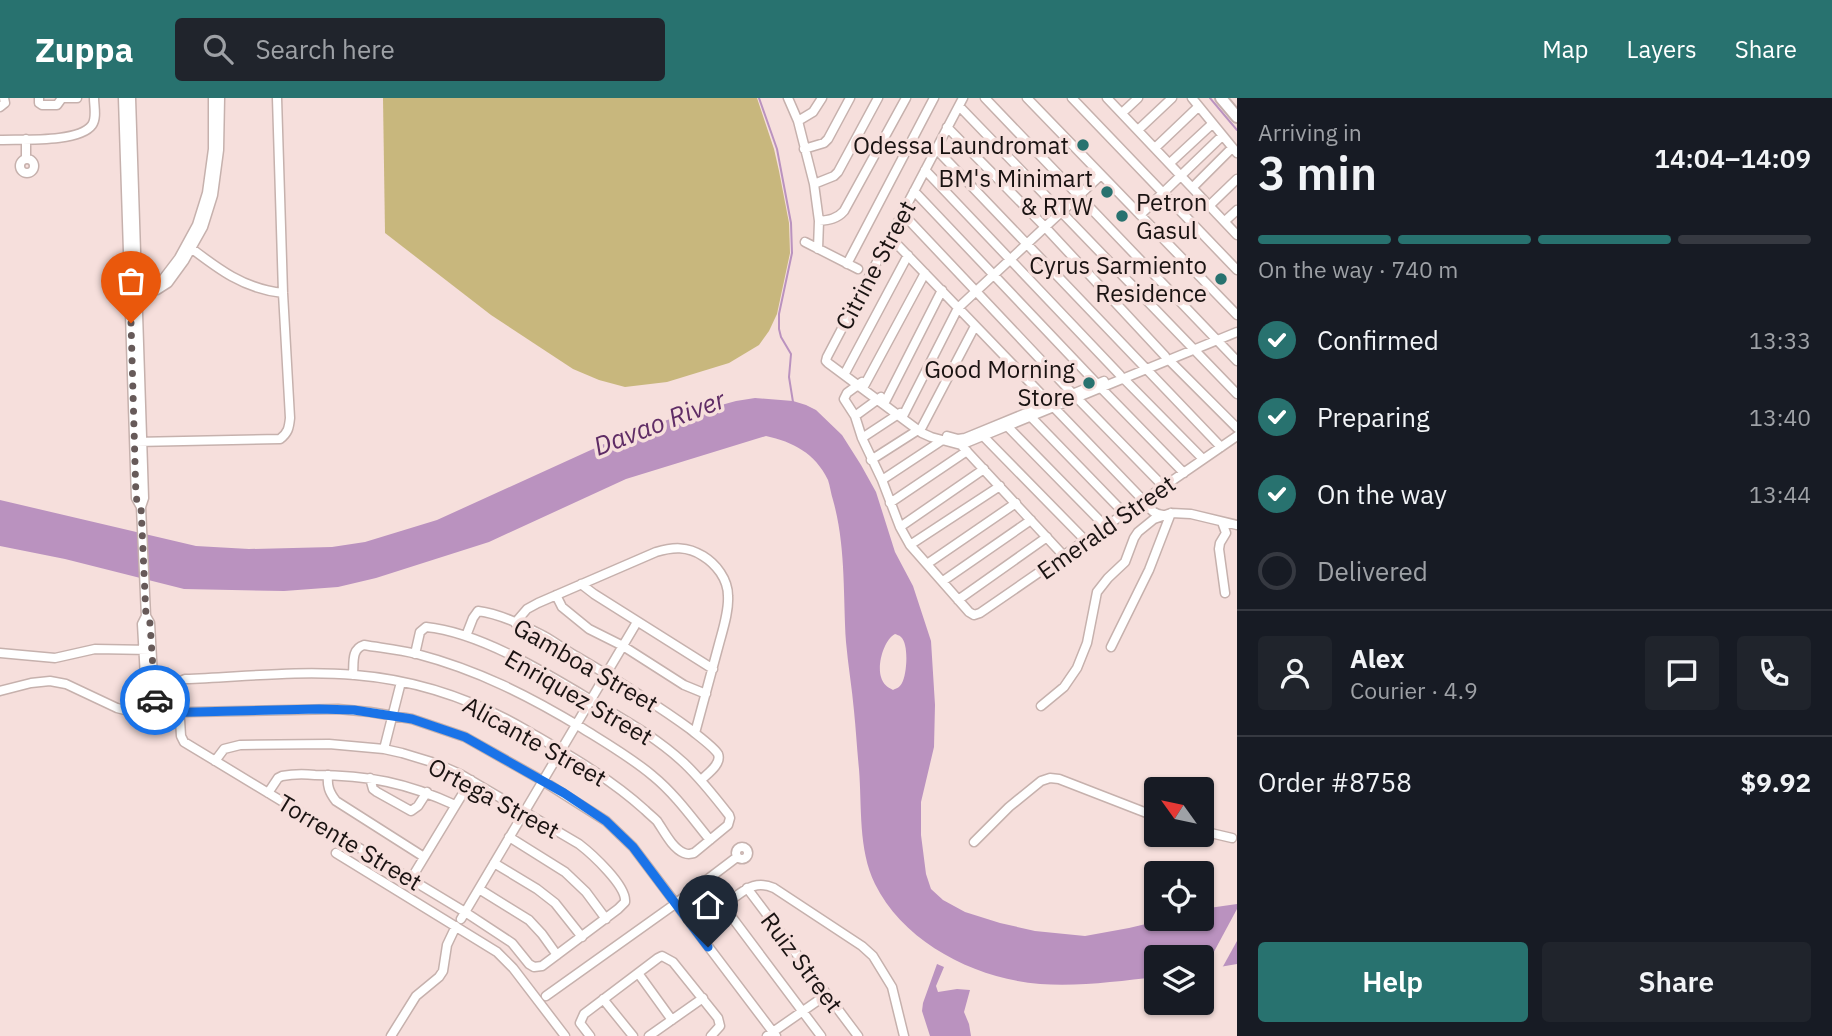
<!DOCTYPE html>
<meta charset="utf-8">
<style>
:root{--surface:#171b24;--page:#20242c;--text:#f1f3f6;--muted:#9ea1a6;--line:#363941;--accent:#28726f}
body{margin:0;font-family:"IBM Plex Sans",sans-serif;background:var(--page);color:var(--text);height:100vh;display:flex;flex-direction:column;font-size:26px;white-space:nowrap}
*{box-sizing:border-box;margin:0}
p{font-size:23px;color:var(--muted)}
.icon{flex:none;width:38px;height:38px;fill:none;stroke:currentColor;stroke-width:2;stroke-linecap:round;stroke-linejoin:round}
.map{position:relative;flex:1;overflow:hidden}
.drawer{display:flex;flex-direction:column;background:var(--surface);width:595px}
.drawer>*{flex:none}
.needle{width:46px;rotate:303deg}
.fabs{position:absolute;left:1144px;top:679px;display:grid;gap:14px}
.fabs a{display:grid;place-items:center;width:70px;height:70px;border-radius:7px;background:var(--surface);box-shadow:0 2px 5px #0004;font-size:35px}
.pin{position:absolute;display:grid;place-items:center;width:60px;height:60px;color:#fff;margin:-72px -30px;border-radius:50% 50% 50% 0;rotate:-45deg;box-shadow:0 0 7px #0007}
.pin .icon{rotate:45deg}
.courier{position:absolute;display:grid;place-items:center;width:70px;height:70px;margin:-35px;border:5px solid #1a73e8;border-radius:50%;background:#fff;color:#222;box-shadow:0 2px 9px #0007}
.head em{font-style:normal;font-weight:600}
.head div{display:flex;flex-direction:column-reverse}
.head{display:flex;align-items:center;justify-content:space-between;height:119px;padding:0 21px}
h1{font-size:46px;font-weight:600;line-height:52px}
.bar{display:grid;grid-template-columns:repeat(4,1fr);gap:10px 7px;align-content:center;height:84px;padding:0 21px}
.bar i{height:9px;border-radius:5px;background:var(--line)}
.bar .on{background:var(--accent)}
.bar p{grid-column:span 4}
.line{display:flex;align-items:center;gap:18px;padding:0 21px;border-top:2px solid var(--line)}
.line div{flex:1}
.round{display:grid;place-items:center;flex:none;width:74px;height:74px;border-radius:7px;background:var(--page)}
ol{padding:0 21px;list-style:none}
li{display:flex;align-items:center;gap:21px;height:77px}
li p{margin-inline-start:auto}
li .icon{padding:7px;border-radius:50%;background:var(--accent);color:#fff;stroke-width:4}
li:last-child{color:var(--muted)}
li i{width:38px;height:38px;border:4px solid var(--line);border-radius:50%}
.action{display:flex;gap:14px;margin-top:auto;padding:14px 21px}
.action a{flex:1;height:80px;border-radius:7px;background:var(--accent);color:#fff;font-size:28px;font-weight:600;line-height:80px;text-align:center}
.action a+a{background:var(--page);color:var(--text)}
header{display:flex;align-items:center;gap:42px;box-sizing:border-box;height:98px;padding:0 35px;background:var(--accent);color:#fff}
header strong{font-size:33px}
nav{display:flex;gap:38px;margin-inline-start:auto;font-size:24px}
.search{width:490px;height:63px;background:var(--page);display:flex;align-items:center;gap:18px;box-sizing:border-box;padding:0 24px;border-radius:7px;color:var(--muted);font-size:26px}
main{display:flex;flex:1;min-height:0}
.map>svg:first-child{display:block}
.forest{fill:#c8b77d}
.water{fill:#ba92bf;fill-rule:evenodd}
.pier{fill:#f6dfdc}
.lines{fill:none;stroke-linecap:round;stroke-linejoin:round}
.stream{stroke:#ba92bf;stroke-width:2}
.minor-casing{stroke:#c6b1ad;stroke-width:11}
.major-casing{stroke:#c6b1ad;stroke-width:14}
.minor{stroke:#fff;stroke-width:8}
.major{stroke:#fff;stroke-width:10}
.done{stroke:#675a59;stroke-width:7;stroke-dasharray:0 12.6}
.route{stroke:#1a73e8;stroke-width:9}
.poi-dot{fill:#28726f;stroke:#f6dfdc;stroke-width:2.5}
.labels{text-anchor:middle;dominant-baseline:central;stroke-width:7;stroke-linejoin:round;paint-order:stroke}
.poi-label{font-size:24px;fill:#1a1312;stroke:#f6dfdc;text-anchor:end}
.street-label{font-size:24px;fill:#1a1312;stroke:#f6dfdc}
.water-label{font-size:26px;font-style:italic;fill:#5f2c65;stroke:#f6dfdc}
</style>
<header>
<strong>Zuppa</strong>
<div class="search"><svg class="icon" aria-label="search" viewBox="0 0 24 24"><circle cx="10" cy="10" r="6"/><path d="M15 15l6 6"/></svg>Search here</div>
<nav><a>Map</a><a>Layers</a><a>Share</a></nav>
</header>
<main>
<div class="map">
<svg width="1237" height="938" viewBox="0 0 1237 938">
<rect width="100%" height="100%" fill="#f6dfdc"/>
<path class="forest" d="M383,0H757L774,51L779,73L789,125L790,155L777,216L769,233L759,247L729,265L667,284L625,289L599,282L573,271L491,217L385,135Z"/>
<path class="water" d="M755,300L793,303L806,307L816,312L842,337L861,367L876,394L895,454L913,488L931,543L935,607L934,649L921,704V737L926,776L931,791L943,802L965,814L1000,825L1035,833L1085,838L1129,830L1167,821H1202V811L1237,806V866L1202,872V859H1157V879C1119,883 1079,889 1040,886C976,881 904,845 875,786C858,751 862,709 859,671C857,652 856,632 854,613C852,590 848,567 846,544C843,497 846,448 833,402C831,396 830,388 828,382C815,355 793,344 766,338L626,381L489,444L376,480L338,489L284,493L184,491L65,461L0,448V402L196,448L249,451L332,449L365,444L437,422L615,341L670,321L736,303ZM895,536C897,537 899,537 901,539C909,546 907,576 902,585C899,590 897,590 893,592C887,589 883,586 881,579C877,566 884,542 895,536Z
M937,866L944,869L936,888L938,894L957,891L970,892L964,914L969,926L971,938H930L922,913L923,905Z"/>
<path class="pier" d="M1237,811V843L1221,872L1202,876Z"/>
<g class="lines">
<path class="stream" d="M759,0L777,51L791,125L792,155L779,216V231L781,239L791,256L789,279L793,304
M1210,0L1237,32"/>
<defs>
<path id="minor" d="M39,0V5L42,7H57L62,0H77
M123,0L136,400L141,409
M131,0L144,400L141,409L146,518L150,525L155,615
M788,0L798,23L814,86L819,123L818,151
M985,0L1237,263
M1027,0L1237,217
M1072,0L1237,172
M1107,0L1237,137
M1192,0L1237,55
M959,8L1237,296
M0,9L5,5L4,0
M1122,15L1138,0
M798,23L813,14L822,0
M947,29L1045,129L1165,258
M1138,32L1172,0
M26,41V61
M0,42C21,41 79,45 92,27C97,20 94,8 94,0
M1155,50L1198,9
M804,51L824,45L828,41L850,0
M936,51L1221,349
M20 68a7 7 0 1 1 14 0a7 7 0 1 1-14 0Z
M1170,65L1212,26
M925,72L1120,277
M814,86L834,78L838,74L878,0
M1193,89L1232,50
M914,93L1101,290L1184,375
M1210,107L1237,81
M902,115L1073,296
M1140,117L1222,38
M819,123C829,122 837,121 844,113L906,0
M1225,123L1237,112
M890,139L1144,403C1150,411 1153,416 1163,417
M805,144L858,171
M187,147C218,171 244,191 283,195
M847,166L934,0
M133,189L150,188L163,181L179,160L197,127L207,95L213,51V0
M133,196L157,192L168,185L184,163L203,129L213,97L219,52L220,0
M827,259L826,263L828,265L922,335L931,339L961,347L1237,234
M827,259L963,0
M1169,262L1237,330
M844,277L908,157
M1124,281L1203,361
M862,284L847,295L844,301L855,318L862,340L882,382L900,429L910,447L969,514L974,517L980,515L1237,338
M863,290L925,175
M1077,300L1164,389
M884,306L942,192
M855,318L881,299
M1031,319L1125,416
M902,320L958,210L1101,77
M922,329L975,228
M1008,329L1106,429
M947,338L958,341L965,340L1104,283
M984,339L1086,443
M862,340L900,315
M135,344L280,341C288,335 289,330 290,320L283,195L277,0
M961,347L1064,458
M871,362L918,332
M882,382L941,343
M890,405L967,353
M1222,424L1226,435L1220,445L1219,451L1225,495
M900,429L984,371
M910,447L1000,388
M927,466L1016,405
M943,483L1031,422
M581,486L594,496L713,571
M556,497L562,509L589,531L623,548L684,587L706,596
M958,502L1047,439
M146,518L142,526L147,615
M515,525L527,511L538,505L656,454C673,449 687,448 703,458C716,466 728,481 728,498C729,513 723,531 719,546C711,576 703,605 695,635
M466,538L473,520L478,513C501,516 524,528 544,538C555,544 565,552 576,558C615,581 653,604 690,631C697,637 714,649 718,656C722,666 707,676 701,682
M1111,549L1149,472L1171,415
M0,555L55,560L95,551L151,552
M353,577C354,565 351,551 364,547C382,550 400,552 417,556C478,572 529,598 582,630C606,645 632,660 653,678C675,696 692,720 710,742
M0,593L31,585L50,583L66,586L117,610L137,615L338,611L370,614L412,621L465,639L543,683L606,723L633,749L776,938
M1041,608L1064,589L1077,570L1087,545L1097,494L1108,480L1125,464L1134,440L1138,434L1154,421L1171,415L1191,416L1237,427
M384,651L401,584
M215,663L224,651L240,647L329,646L384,651L402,655L435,665L460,676L579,746C592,756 627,788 625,804L618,811L542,868L534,869L529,866L512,845L465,814L184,644L181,638L178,590L179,584L185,581C241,579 299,572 355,577C417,582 473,601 526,632C567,656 610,680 645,712C649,716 653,719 657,723C664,733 672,750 684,755C689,757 689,756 694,755L728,727L730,720L729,717C715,699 701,681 684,665C656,639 623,621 591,602C546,575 479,534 426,529L420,534L415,556
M328,677C327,688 329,694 336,703L424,759
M370,680L373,691L377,694L411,713L418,708L427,694
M268,695L278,680L282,678C293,676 304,676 315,677C368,677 407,685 455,707
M1202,733L1232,740
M509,739L565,774L586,794L606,821
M974,744L1009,709L1041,683L1050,680L1059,681L1157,719
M736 755a6 6 0 1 1 12 0a6 6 0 1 1-12 0Z
M336,755L497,854L513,870L565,938
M494,765L537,791L555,805L582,839
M411,781L471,682
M747,790L858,938
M479,791L529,822L542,836L557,857
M461,821L637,524
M638,875L672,922
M546,898L675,806L737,759
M603,901L633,938
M391,938L416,898L439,879L443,873L447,847L456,828
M590,938L580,925L584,916L658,860L662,858L673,864L718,920L720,928L711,938
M649,938L703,900
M767,938L826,897
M821,938L728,814C727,806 729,804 735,799C748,789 758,783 774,790L862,848L873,858L892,889L904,938"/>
<path id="major" d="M1221,0L1237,19"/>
</defs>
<use href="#minor" class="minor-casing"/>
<use href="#major" class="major-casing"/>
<use href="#minor" class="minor"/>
<use href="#major" class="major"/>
</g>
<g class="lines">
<path class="done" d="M131,225L136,400L141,409L146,518L150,525L155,602"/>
<path class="route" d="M155,602V615L319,611L354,612L412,621L465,639L564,695L606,723L633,749L708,849"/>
</g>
<g class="poi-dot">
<circle cx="1083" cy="47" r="7"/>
<circle cx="1107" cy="94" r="7"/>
<circle cx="1122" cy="118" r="7"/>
<circle cx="1221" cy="181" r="7"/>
<circle cx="1089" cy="285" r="7"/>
</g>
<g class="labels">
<g class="poi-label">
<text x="1069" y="47">Odessa Laundromat</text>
<text x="1093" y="80">BM's Minimart<tspan x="1093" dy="28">&amp; RTW</tspan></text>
<text x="1136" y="104" text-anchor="start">Petron<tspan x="1136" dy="28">Gasul</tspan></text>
<text x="1207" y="167">Cyrus Sarmiento<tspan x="1207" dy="28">Residence</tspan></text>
<text x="1075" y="271">Good Morning<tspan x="1075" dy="28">Store</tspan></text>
</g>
<g class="street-label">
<text transform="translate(875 167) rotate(-62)">Citrine Street</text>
<text transform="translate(1106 429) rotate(-35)">Emerald Street</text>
<text transform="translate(586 567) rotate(30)">Gamboa Street</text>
<text transform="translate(579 599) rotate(30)">Enriquez Street</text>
<text transform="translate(535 643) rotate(29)">Alicante Street</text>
<text transform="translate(494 700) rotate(28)">Ortega Street</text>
<text transform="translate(350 744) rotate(31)">Torrente Street</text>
<text transform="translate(802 864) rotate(53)">Ruiz Street</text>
</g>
<g class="water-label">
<text transform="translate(659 324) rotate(-21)">Davao River</text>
</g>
</g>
</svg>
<div class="fabs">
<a><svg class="needle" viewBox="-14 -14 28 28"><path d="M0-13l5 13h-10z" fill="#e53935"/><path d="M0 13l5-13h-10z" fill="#9ea1a6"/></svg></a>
<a><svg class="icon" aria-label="locate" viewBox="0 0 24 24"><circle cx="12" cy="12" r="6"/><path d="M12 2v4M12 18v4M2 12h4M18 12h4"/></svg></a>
<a><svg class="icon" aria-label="layers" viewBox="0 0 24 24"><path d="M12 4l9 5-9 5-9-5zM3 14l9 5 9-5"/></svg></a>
</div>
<div class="pin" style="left:131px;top:225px;background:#ea580c"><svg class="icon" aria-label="bag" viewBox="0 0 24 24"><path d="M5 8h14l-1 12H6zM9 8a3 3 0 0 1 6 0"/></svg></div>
<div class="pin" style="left:708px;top:849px;background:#1f2937"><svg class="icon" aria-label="home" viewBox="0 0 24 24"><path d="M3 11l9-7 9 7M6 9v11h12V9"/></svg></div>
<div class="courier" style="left:155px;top:602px"><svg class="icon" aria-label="car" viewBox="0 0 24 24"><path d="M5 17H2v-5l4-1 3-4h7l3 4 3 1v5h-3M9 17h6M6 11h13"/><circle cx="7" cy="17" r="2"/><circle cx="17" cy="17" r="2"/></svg></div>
</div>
<section class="drawer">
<div class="head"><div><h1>3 min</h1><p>Arriving in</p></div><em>14:04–14:09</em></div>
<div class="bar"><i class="on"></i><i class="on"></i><i class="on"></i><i></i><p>On the way · 740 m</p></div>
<ol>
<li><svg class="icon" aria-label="check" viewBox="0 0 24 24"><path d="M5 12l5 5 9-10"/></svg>Confirmed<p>13:33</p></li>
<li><svg class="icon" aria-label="check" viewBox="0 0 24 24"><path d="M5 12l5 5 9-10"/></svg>Preparing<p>13:40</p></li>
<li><svg class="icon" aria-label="check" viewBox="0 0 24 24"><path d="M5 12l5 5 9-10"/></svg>On the way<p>13:44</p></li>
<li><i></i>Delivered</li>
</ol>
<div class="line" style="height:126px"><a class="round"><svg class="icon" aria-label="person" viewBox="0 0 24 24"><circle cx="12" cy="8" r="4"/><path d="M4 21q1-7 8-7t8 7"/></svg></a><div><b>Alex</b><p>Courier · 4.9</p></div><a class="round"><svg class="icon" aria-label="chat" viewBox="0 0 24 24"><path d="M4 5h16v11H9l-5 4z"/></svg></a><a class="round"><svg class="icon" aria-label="phone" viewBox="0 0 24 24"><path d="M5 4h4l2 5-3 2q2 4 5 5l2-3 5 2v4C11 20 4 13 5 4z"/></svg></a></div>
<div class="line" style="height:91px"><div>Order #8758</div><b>$9.92</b></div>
<div class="action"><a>Help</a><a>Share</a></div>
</section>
</main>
